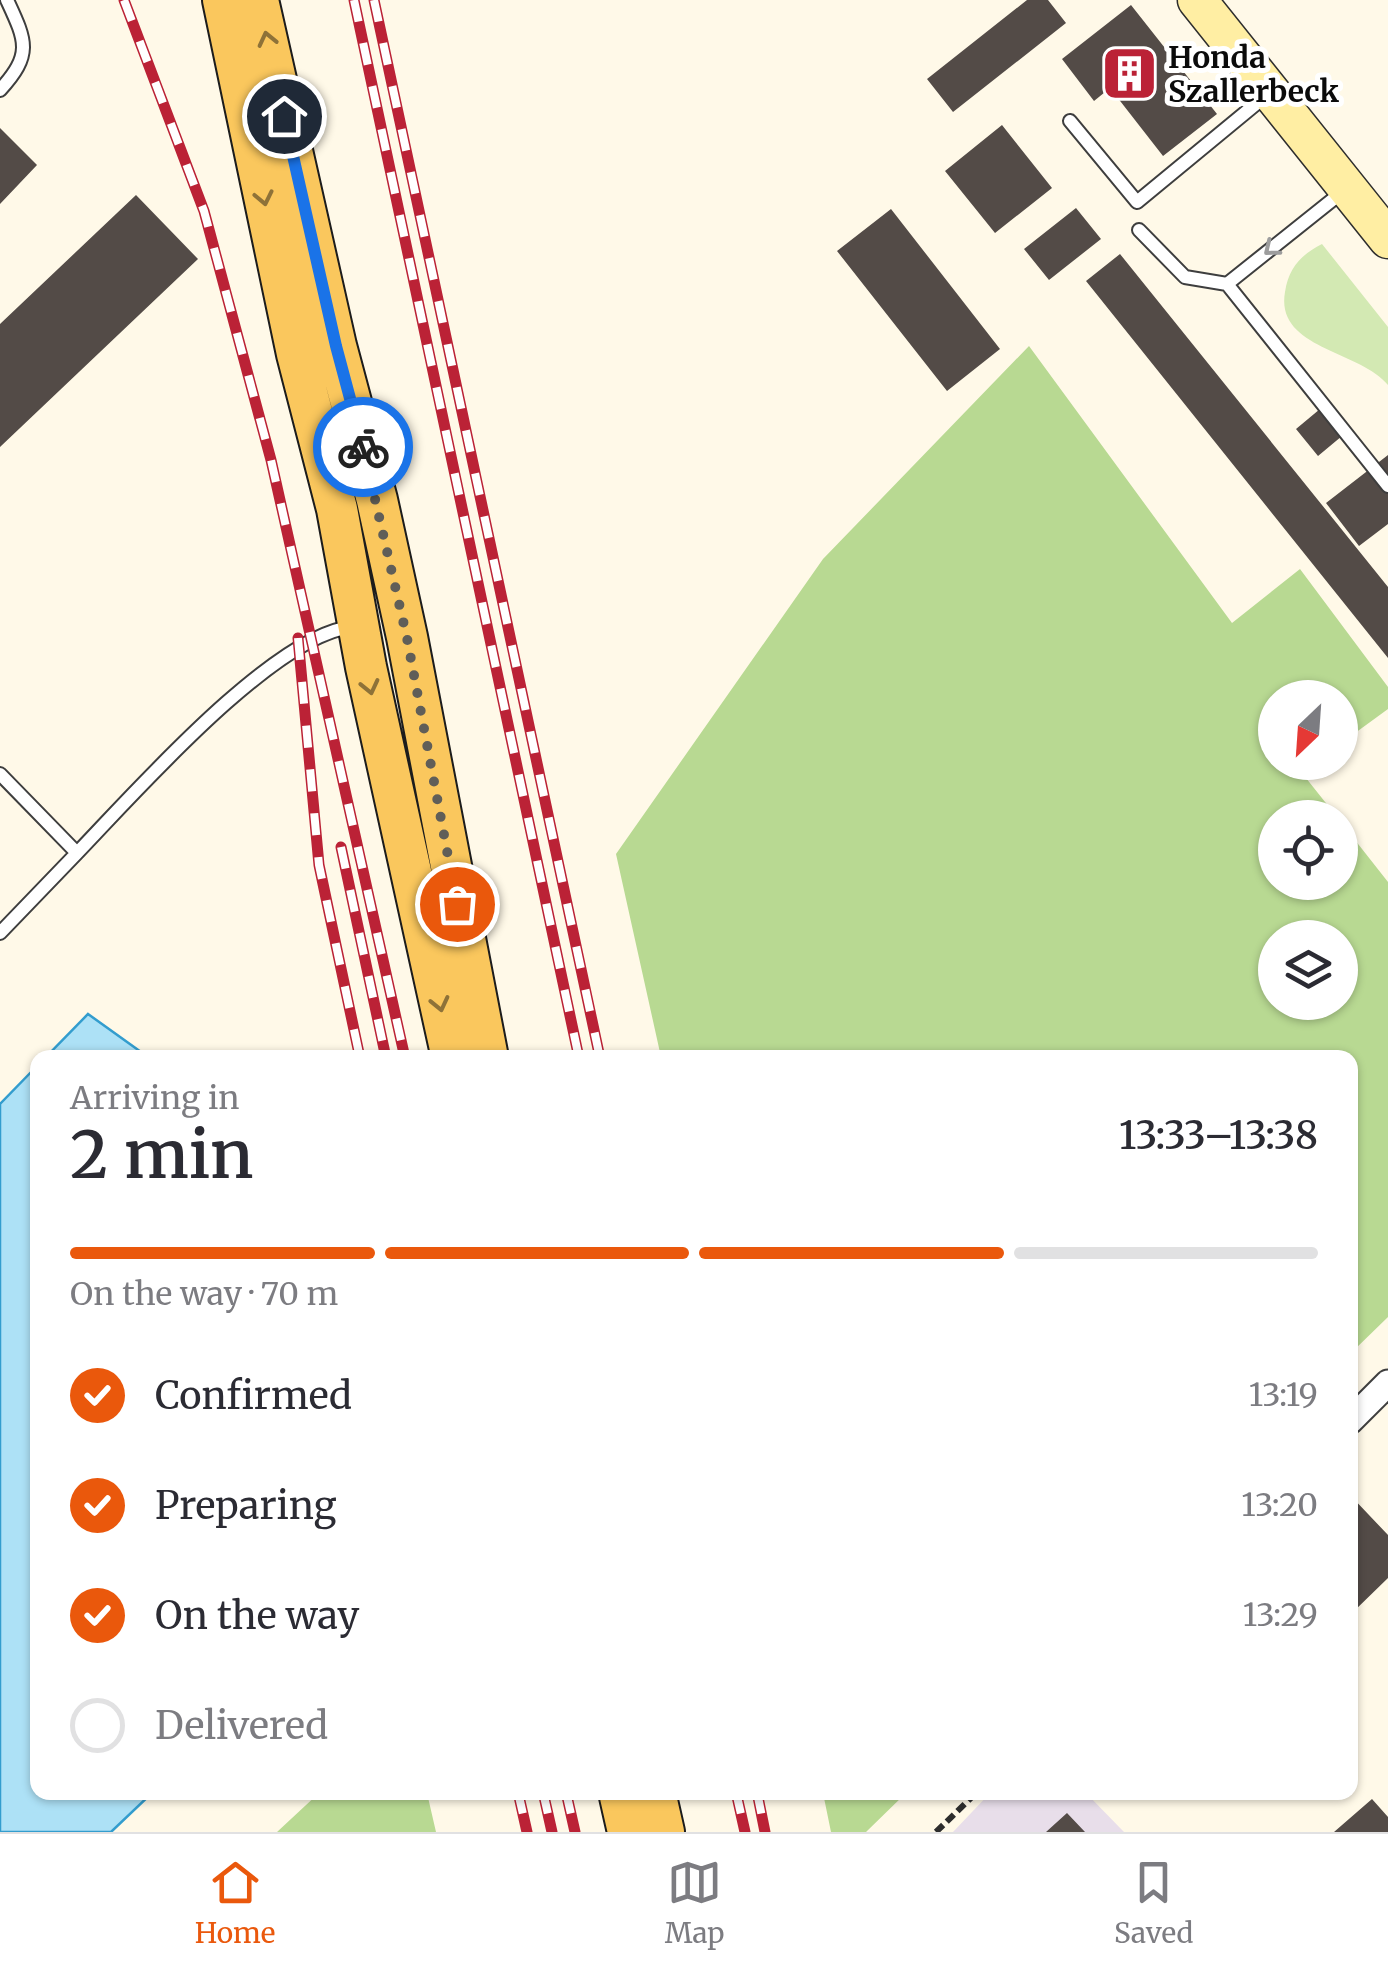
<!DOCTYPE html>
<meta charset="utf-8">
<style>
:root{--surface:#fff;--page:#f2f2f3;--text:#2b2b33;--muted:#7c7c81;--line:#e1e1e2;--accent:#ea580c}
body{margin:0;font-family:Merriweather,serif;background:var(--page);color:var(--text);height:100vh;display:flex;flex-direction:column;font-size:38px;white-space:nowrap}
*{box-sizing:border-box;margin:0}
p{font-size:32px;color:var(--muted)}
.icon{flex:none;width:55px;height:55px;fill:none;stroke:currentColor;stroke-width:2;stroke-linecap:round;stroke-linejoin:round}
.map{position:relative;flex:1;overflow:hidden}
.sheet{position:absolute;left:30px;top:1050px;width:1328px;height:750px;display:flex;flex-direction:column;background:var(--surface);border-radius:20px;box-shadow:0 2px 8px #0004}
.sheet>*{flex:none}
.needle{width:65px;rotate:205deg}
.controls{position:absolute;left:1258px;top:680px;display:grid;gap:20px}
.controls a{display:grid;place-items:center;width:100px;height:100px;border-radius:50%;background:var(--surface);box-shadow:0 2px 8px #0004;font-size:50px}
.pin{position:absolute;display:grid;place-items:center;width:85px;height:85px;color:#fff;margin:-42px;border:5px solid #fff;border-radius:50%;box-shadow:0 2px 10px #0007}
.courier{position:absolute;display:grid;place-items:center;width:100px;height:100px;margin:-50px;border:8px solid #1a73e8;border-radius:50%;background:#fff;color:#222;box-shadow:0 2px 12px #0007}
.overview em{font-style:normal;font-weight:600}
.overview div{display:flex;flex-direction:column-reverse}
.overview{display:flex;align-items:center;justify-content:space-between;height:170px;padding:0 40px}
h1{font-size:65px;font-weight:600;line-height:75px}
.bar{display:grid;grid-template-columns:repeat(4,1fr);gap:15px 10px;align-content:center;height:120px;padding:0 40px}
.bar i{height:12px;border-radius:8px;background:var(--line)}
.bar .on{background:var(--accent)}
.bar p{grid-column:span 4}
ol{padding:0 40px;list-style:none}
li{display:flex;align-items:center;gap:30px;height:110px}
li p{margin-inline-start:auto}
li .icon{padding:10px;border-radius:50%;background:var(--accent);color:#fff;stroke-width:4}
li:last-child{color:var(--muted)}
li i{width:55px;height:55px;border:5px solid var(--line);border-radius:50%}
.dock{display:flex;justify-content:space-around;align-items:center;height:140px;border-top:2px solid var(--line);background:var(--surface);font-size:28px;color:var(--muted)}
.dock a{display:grid;justify-items:center;gap:5px}
.dock .on{color:var(--accent)}
.map>svg:first-child{display:block}
.industrial{fill:#e8deea}
.green{fill:#d3e9b3}
.forest{fill:#b8d992;fill-rule:evenodd}
.water{fill:#ade1f6;stroke:#339dce;stroke-width:2.5}
.building{fill:#534b47}
.lines{fill:none;stroke-linecap:round;stroke-linejoin:round}
.service-casing{stroke:#3e3e3e;stroke-width:16}
.minor-casing{stroke:#3e3e3e;stroke-width:29}
.secondary-casing{stroke:#2d2d2d;stroke-width:41}
.primary-casing{stroke:#1c1c1c;stroke-width:44}
.path{stroke:#2d2d2d;stroke-width:6;stroke-dasharray:10 5;stroke-linecap:butt}
.service{stroke:#fff;stroke-width:12}
.minor{stroke:#fff;stroke-width:25}
.secondary{stroke:#ffeea3;stroke-width:38}
.primary{stroke:#fac75d;stroke-width:40}
.rail-casing{stroke:#bb2236;stroke-width:11}
.rail{stroke:#fff;stroke-width:8;stroke-dasharray:22;stroke-linecap:butt}
.oneway{stroke:#8e7238}
.oneway2{stroke:#9d9d9d}
.done{stroke:#605e58;stroke-width:10;stroke-dasharray:0 18}
.route{stroke:#1a73e8;stroke-width:12}
.labels{text-anchor:middle;dominant-baseline:central;stroke-width:10;stroke-linejoin:round;paint-order:stroke}
.poi-label{font-size:30px;font-weight:bold;fill:#0b0b0b;stroke:#fff;text-anchor:start}
</style>
<div class="map">
<svg width="1388" height="1832" viewBox="0 0 1388 1832">
<rect width="100%" height="100%" fill="#fff9e8"/>
<path class="industrial" d="M991,1792L1086,1793L1124,1832H953Z"/>
<path class="green" d="M1322,244L1388,327V385C1360,350 1275,349 1285,292C1289,267 1301,255 1322,244Z"/>
<path class="forest" d="M1029,346L1232,623L1300,569L1388,687V709L1340,744V698H1275V762L1315,763L1302,773L1337,817L1275,818V882H1340V821L1388,882V1317L1350,1354V1058L661,1057L616,854L823,559ZM1275,938H1340V1002H1275Z
M320,1792L427,1793L436,1832H277Z
M823,1793V1792L906,1793L866,1832H831Z"/>
<path class="water" d="M88,1014L148,1057H46Z
M37,1066L38,1792L152,1793L111,1832H0V1104Z"/>
<path class="building" d="M1027,0H1048L1066,23L953,112L927,79Z
M1131,5L1217,114L1163,156L1110,88L1094,101L1062,59Z
M1002,125L1052,188L995,233L945,171Z
M0,128L37,165L0,204Z
M136,195L198,259L0,447V324Z
M1076,208L1101,239L1049,280L1024,249Z
M891,209L1000,349L947,391L837,251Z
M1120,254L1388,587V658L1086,281Z
M1320,409L1342,436L1318,456L1296,429Z
M1388,455V524L1359,546L1326,503Z
M1350,1495L1388,1535V1578L1350,1615Z
M1372,1799L1388,1817V1832H1334Z
M1067,1813L1085,1832H1046Z"/>
<g class="lines">
<defs>
<path id="service" d="M0,90C33,54 26,41 7,0
M1070,121L1137,202L1268,94
M1346,189L1227,284L1388,486
M1139,230L1185,277L1227,284
M0,774L77,853C132,796 276,632 353,627
M0,933L77,853"/>
<path id="minor" d="M1350,1421L1388,1383"/>
<path id="secondary" d="M1197,0L1388,239"/>
<path id="primary" d="M223,0L297,354L337,509L366,667L452,1058
M258,0L336,346L377,500L407,637L488,1058
M619,1792L628,1832
M655,1792L664,1832"/>
</defs>
<use href="#service" class="service-casing"/>
<use href="#minor" class="minor-casing"/>
<use href="#secondary" class="secondary-casing"/>
<use href="#primary" class="primary-casing"/>
<path class="path" d="M936,1832L977,1792"/>
<use href="#service" class="service"/>
<use href="#minor" class="minor"/>
<use href="#secondary" class="secondary"/>
<use href="#primary" class="primary"/>
<defs>
<path id="rail" d="M124,0L204,211L271,460L405,1058
M354,0L579,1058
M374,0L600,1058
M298,638L319,865L360,1058
M341,847L386,1058
M518,1792L527,1832
M543,1792L552,1832
M566,1792L575,1832
M736,1792L745,1832
M757,1792L765,1832"/>
</defs>
<use href="#rail" class="rail-casing"/>
<use href="#rail" class="rail"/>
</g>
<defs><path id="oneway-chevron" d="M-2-3.5L2.5 0L-2 3.5" fill="none" stroke-width="1.6" stroke-linecap="round" stroke-linejoin="round" transform="scale(2.5)"/></defs>
<g class="oneway">
<use href="#oneway-chevron" transform="translate(267 39) rotate(-103)"/>
<use href="#oneway-chevron" transform="translate(264 198) rotate(78)"/>
<use href="#oneway-chevron" transform="translate(370 687) rotate(77)"/>
<use href="#oneway-chevron" transform="translate(440 1004) rotate(77)"/>
</g>
<use class="oneway2" href="#oneway-chevron" transform="translate(1271 249) rotate(141)"/>
<g class="lines">
<path class="done" d="M363,447L407,638L457,904"/>
<path class="route" d="M284,116L336,346L363,447"/>
</g>
<defs>
<symbol id="building-square" viewBox="-11 -11 22 22"><rect x="-9" y="-9" width="18" height="18" rx="4" fill="#bb2236" stroke="#fff"/><path d="M-4-6H4V6H1V3H-1V6H-4ZM-2.5-4.3h1.7v1.8h-1.7ZM.8-4.3h1.7v1.8H.8ZM-2.5-1h1.7V.8h-1.7ZM.8-1h1.7V.8H.8Z" fill="#fff"/></symbol>
</defs>
<g fill-rule="evenodd">
<use href="#building-square" x="1098" y="42" width="63" height="63"/>
</g>
<g class="labels">
<g class="poi-label">
<text x="1168" y="57">Honda<tspan x="1168" dy="34">Szallerbeck</tspan></text>
</g>
</g>
</svg>
<div class="controls">
<a><svg class="needle" viewBox="-14 -14 28 28"><path d="M0-13l5 13h-10z" fill="#e53935"/><path d="M0 13l5-13h-10z" fill="#7c7c81"/></svg></a>
<a><svg class="icon" aria-label="locate" viewBox="0 0 24 24"><circle cx="12" cy="12" r="6"/><path d="M12 2v4M12 18v4M2 12h4M18 12h4"/></svg></a>
<a><svg class="icon" aria-label="layers" viewBox="0 0 24 24"><path d="M12 4l9 5-9 5-9-5zM3 14l9 5 9-5"/></svg></a>
</div>
<div class="pin" style="left:457px;top:904px;background:#ea580c"><svg class="icon" aria-label="bag" viewBox="0 0 24 24"><path d="M5 8h14l-1 12H6zM9 8a3 3 0 0 1 6 0"/></svg></div>
<div class="pin" style="left:284px;top:116px;background:#1f2937"><svg class="icon" aria-label="home" viewBox="0 0 24 24"><path d="M3 11l9-7 9 7M6 9v11h12V9"/></svg></div>
<div class="courier" style="left:363px;top:447px"><svg class="icon" aria-label="bike" viewBox="0 0 24 24"><circle cx="6" cy="16" r="4"/><circle cx="18" cy="16" r="4"/><path d="M6 16l4-8h5l3 8M10 8l3 8H6M13 5h3"/></svg></div>
<section class="sheet">
<div class="overview"><div><h1>2 min</h1><p>Arriving in</p></div><em>13:33–13:38</em></div>
<div class="bar"><i class="on"></i><i class="on"></i><i class="on"></i><i></i><p>On the way · 70 m</p></div>
<ol>
<li><svg class="icon" aria-label="check" viewBox="0 0 24 24"><path d="M5 12l5 5 9-10"/></svg>Confirmed<p>13:19</p></li>
<li><svg class="icon" aria-label="check" viewBox="0 0 24 24"><path d="M5 12l5 5 9-10"/></svg>Preparing<p>13:20</p></li>
<li><svg class="icon" aria-label="check" viewBox="0 0 24 24"><path d="M5 12l5 5 9-10"/></svg>On the way<p>13:29</p></li>
<li><i></i>Delivered</li>
</ol>
</section>
</div>
<nav class="dock">
<a class="on"><svg class="icon" aria-label="home" viewBox="0 0 24 24"><path d="M3 11l9-7 9 7M6 9v11h12V9"/></svg>Home</a>
<a><svg class="icon" aria-label="map" viewBox="0 0 24 24"><path d="M3 6l6-2 6 2 6-2v14l-6 2-6-2-6 2zM9 4v14M15 6v14"/></svg>Map</a>
<a><svg class="icon" aria-label="saved" viewBox="0 0 24 24"><path d="M7 4h10v16l-5-4-5 4z"/></svg>Saved</a>
</nav>
